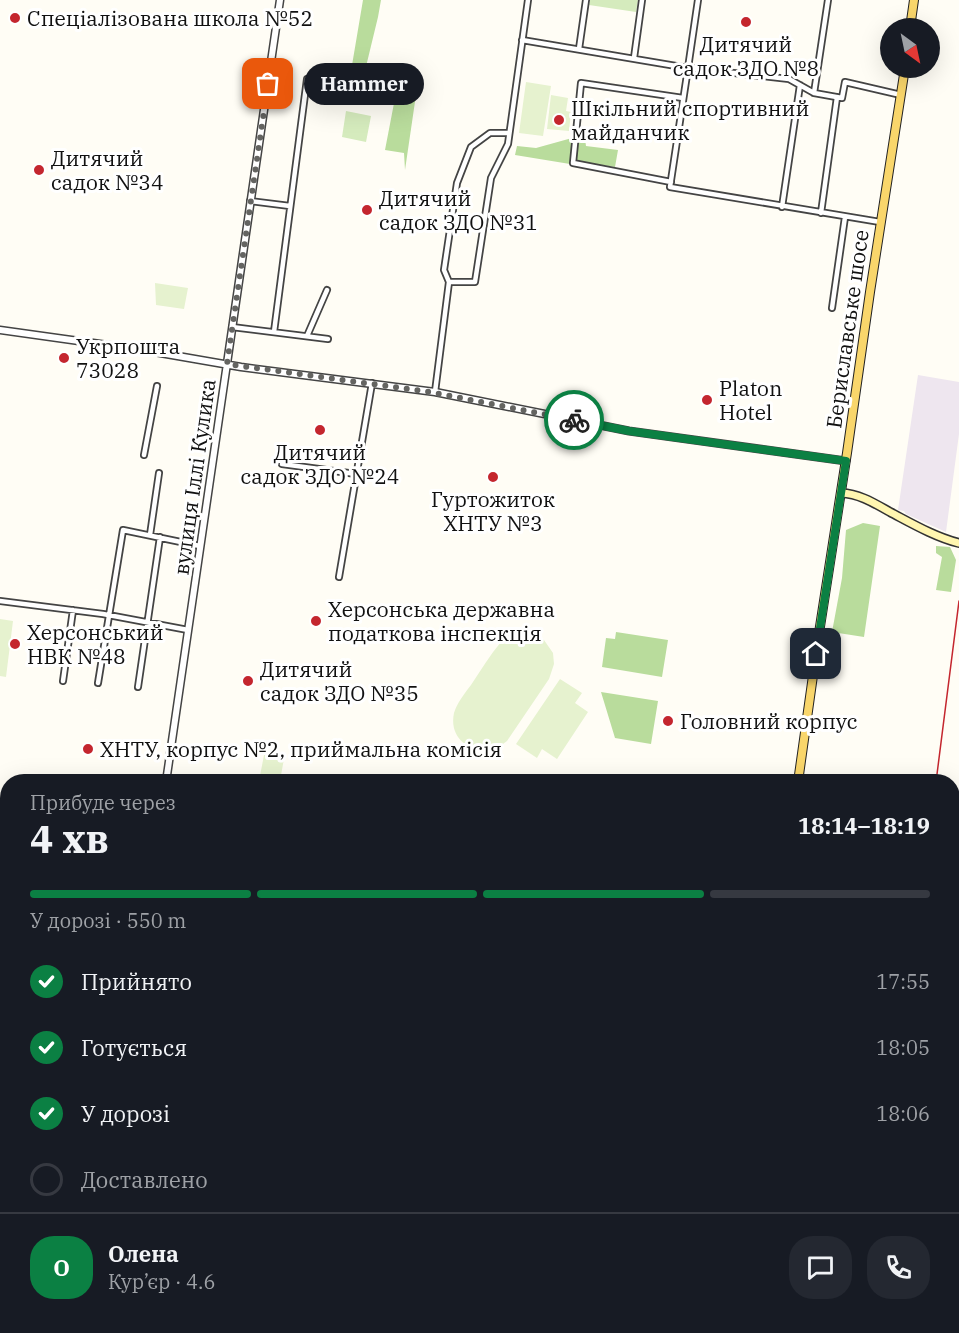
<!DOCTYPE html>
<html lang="uk">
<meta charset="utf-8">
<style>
:root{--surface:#171b24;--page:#242831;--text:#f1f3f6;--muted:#9ea1a6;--line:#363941;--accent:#0b8043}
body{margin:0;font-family:"IBM Plex Serif",serif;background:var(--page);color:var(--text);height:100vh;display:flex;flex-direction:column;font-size:22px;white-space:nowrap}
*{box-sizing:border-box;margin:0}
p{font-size:20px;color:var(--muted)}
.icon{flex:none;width:33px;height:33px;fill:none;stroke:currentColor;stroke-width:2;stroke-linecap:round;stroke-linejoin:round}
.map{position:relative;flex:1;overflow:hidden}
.panel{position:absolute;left:0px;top:774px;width:960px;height:560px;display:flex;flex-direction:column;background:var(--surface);border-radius:24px 24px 0 0;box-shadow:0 6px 24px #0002}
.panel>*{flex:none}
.needle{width:39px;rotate:147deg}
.fabs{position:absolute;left:880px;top:18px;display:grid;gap:12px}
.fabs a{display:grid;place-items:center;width:60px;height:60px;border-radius:50%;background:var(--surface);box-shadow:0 6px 24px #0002;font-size:30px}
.pin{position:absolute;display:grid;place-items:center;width:51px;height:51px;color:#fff;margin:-26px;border-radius:12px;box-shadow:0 3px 9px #0006}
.courier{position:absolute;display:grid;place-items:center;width:60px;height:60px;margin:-30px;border:4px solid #0b8043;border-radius:50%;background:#fff;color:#222;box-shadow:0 2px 8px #0007}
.bubble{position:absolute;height:42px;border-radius:21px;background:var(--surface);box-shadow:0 6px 24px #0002;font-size:20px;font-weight:800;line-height:42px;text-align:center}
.summary em{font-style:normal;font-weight:800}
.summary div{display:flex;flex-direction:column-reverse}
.summary{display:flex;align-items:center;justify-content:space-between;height:102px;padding:0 30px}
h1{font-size:39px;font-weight:800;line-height:45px}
.bar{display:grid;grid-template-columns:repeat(4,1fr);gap:9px 6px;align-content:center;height:72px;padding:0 30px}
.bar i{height:8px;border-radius:4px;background:var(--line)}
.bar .selected{background:var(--accent)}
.bar p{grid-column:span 4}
.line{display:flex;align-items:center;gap:15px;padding:0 30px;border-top:2px solid var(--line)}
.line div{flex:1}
.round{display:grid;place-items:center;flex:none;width:63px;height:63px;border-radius:24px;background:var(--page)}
ol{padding:0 30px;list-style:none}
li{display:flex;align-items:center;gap:18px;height:66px}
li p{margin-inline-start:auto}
li .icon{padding:6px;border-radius:50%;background:var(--accent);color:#fff;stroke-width:4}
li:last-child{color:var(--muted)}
li i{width:33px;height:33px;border:3px solid var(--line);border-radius:50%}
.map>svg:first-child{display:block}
.industrial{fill:#eee6ef}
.green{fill:#d5ebbd}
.forest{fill:#b9dc9c}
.pitch{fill:#e6f2cf}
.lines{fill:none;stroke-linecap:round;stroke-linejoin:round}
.minor-casing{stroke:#444;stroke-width:8}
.tertiary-casing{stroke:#444;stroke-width:9}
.secondary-casing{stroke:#333;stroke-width:10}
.primary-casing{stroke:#222;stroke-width:10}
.minor{stroke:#fff;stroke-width:4.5}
.tertiary{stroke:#fff;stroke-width:6}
.secondary{stroke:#fff6b0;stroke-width:7}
.primary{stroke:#f9d66b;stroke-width:8}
.rail{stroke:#c4262e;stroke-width:1.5}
.done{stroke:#646461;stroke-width:6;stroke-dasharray:0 10.8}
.route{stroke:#0b8043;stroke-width:8}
.poi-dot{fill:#c4262e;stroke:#fff;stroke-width:2}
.labels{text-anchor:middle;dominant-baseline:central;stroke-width:6;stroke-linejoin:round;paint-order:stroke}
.poi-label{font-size:21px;fill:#111;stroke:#fff;text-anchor:start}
.street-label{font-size:21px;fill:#111;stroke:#fff}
</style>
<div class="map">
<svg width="959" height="1333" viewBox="0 0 959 1333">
<rect width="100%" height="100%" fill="#fffdf5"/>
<path class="industrial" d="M918,375L959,382V434L946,532L906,514L904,511L898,510Z"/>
<path class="green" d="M590,0H638L636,12L589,5Z
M346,111L371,116L366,142L342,137Z
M0,884L7,885V975L0,974Z"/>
<path class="forest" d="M363,0H381L378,17L363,79L350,77Z
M417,88L405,170L404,153L385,150L395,98Z
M577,136L585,139L586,146L618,150L615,167L576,161Z
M572,138L570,164L515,155L517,146L536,148Z
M863,523L880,526L864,637L832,632L842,578L846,530Z
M936,546L950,547L956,560L951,592L936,590L942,557L936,553Z
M616,632L668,640L662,677L602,667L606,638L615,639Z
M601,692L658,701L651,744L615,738Z"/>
<path class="pitch" d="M526,82L551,86L543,136L519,133Z
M551,95L568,98L566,111L571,112L569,131L547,129Z
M155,283L188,288L184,309L156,305Z
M0,619L13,621L6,677L0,676Z
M519,632H530L544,640L553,653L554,664L549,679L507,741C484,761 447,745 454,713C457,703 465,693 471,685C481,670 490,655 501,642L509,635Z
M560,679L582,693L575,703L588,712L557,759L542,749L537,758L516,744Z
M265,750L285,753L280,781H259Z"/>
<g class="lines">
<defs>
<path id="minor" d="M698,0L688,68L789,79L814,93L842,98L845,82L901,95
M522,40L688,68L670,187L880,222
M579,49L586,0
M634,58L642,0
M814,93L828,0
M671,182L573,163L581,83L683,98
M250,201L290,206
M782,207L800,85
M821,213L837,97
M449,282L444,270L457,183L471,147L490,133H509
M832,308L845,217
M232,327L328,339
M274,332L307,79
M307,336L327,290
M435,392L449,282H475L491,178L508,144L528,0
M144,455L157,386
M282,464L356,474
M150,535L159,473
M339,577L372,383
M0,601L103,614L188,630
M63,681L73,610
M98,683L123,530L200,546
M138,687L160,537"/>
<path id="tertiary" d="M0,330L143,350L241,367L435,392L629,431L846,461
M166,782L280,0
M952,1103L959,1104"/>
<path id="secondary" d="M841,493C860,494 874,503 890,512C911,523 935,537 959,543
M0,878L8,879
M0,985L8,986"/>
<path id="primary" d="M910,28L914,0
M798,782L819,633L847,453L870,292L905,68
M707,1333L708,1326"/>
</defs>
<use href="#minor" class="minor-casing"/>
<use href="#tertiary" class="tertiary-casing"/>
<use href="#secondary" class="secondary-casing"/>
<use href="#primary" class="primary-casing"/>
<use href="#minor" class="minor"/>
<use href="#tertiary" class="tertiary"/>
<use href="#secondary" class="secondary"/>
<use href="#primary" class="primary"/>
<path class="rail" d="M936,782L959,601
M867,1333L868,1326"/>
</g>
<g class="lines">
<path class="done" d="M268,84L227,364L430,392L574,420"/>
<path class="route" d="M574,420L629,431L846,461L816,654"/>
</g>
<g class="poi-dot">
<circle cx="15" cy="18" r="6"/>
<circle cx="746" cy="22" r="6"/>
<circle cx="559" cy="120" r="6"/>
<circle cx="39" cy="170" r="6"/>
<circle cx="367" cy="210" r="6"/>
<circle cx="64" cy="358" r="6"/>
<circle cx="707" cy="400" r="6"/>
<circle cx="320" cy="430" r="6"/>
<circle cx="493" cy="477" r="6"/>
<circle cx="316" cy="621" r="6"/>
<circle cx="15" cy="644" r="6"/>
<circle cx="248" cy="681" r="6"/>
<circle cx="668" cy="721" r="6"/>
<circle cx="88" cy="749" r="6"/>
</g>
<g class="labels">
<g class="poi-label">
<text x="27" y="18">Спеціалізована школа №52</text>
<text x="746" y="44" text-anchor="middle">Дитячий<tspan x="746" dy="24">садок ЗДО №8</tspan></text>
<text x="571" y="108">Шкільний спортивний<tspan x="571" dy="24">майданчик</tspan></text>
<text x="51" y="158">Дитячий<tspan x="51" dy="24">садок №34</tspan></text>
<text x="379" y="198">Дитячий<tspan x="379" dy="24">садок ЗДО №31</tspan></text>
<text x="76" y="346">Укрпошта<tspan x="76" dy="24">73028</tspan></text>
<text x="719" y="388">Platon<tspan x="719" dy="24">Hotel</tspan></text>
<text x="320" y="452" text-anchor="middle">Дитячий<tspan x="320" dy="24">садок ЗДО №24</tspan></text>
<text x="493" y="499" text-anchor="middle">Гуртожиток<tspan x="493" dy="24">ХНТУ №3</tspan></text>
<text x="328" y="609">Херсонська державна<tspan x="328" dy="24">податкова інспекція</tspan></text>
<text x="27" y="632">Херсонський<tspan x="27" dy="24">НВК №48</tspan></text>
<text x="260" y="669">Дитячий<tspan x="260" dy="24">садок ЗДО №35</tspan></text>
<text x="680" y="721">Головний корпус</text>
<text x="100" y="749">ХНТУ, корпус №2, приймальна комісія</text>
</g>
<g class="street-label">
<text transform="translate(847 329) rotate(-82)">Бериславське шосе</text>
<text transform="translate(194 477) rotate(-82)">вулиця Іллі Кулика</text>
</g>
</g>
</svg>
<div class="fabs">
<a><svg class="needle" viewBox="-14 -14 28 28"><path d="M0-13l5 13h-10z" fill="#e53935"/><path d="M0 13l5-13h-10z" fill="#9ea1a6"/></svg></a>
</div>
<div class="pin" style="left:268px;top:84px;background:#ea580c"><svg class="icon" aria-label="bag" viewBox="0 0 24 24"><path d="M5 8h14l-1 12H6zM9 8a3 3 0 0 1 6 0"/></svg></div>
<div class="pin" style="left:816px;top:654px;background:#1f2937"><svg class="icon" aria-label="home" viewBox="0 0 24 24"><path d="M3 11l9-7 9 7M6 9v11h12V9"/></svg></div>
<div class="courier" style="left:574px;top:420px"><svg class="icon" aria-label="bike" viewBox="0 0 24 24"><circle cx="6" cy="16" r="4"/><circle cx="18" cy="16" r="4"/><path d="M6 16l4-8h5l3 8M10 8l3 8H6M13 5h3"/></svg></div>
<div class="bubble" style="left:304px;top:63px;width:120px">Hammer</div>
<section class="panel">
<div class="summary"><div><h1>4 хв</h1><p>Прибуде через</p></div><em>18:14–18:19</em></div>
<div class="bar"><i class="selected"></i><i class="selected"></i><i class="selected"></i><i></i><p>У дорозі · 550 m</p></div>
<ol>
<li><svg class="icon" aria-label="check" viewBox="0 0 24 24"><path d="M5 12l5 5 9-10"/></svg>Прийнято<p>17:55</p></li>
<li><svg class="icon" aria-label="check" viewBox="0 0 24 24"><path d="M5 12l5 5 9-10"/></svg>Готується<p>18:05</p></li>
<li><svg class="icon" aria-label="check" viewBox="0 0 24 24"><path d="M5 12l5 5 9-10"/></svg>У дорозі<p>18:06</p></li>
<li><i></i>Доставлено</li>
</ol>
<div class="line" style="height:108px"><b class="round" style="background:var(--accent);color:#fff">О</b><div><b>Олена</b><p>Кур’єр · 4.6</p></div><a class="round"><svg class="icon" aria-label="chat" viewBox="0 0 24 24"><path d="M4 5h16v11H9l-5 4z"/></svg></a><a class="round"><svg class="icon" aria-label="phone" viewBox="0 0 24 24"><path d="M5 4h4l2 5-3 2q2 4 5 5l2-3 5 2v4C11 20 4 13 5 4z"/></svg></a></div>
</section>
</div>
